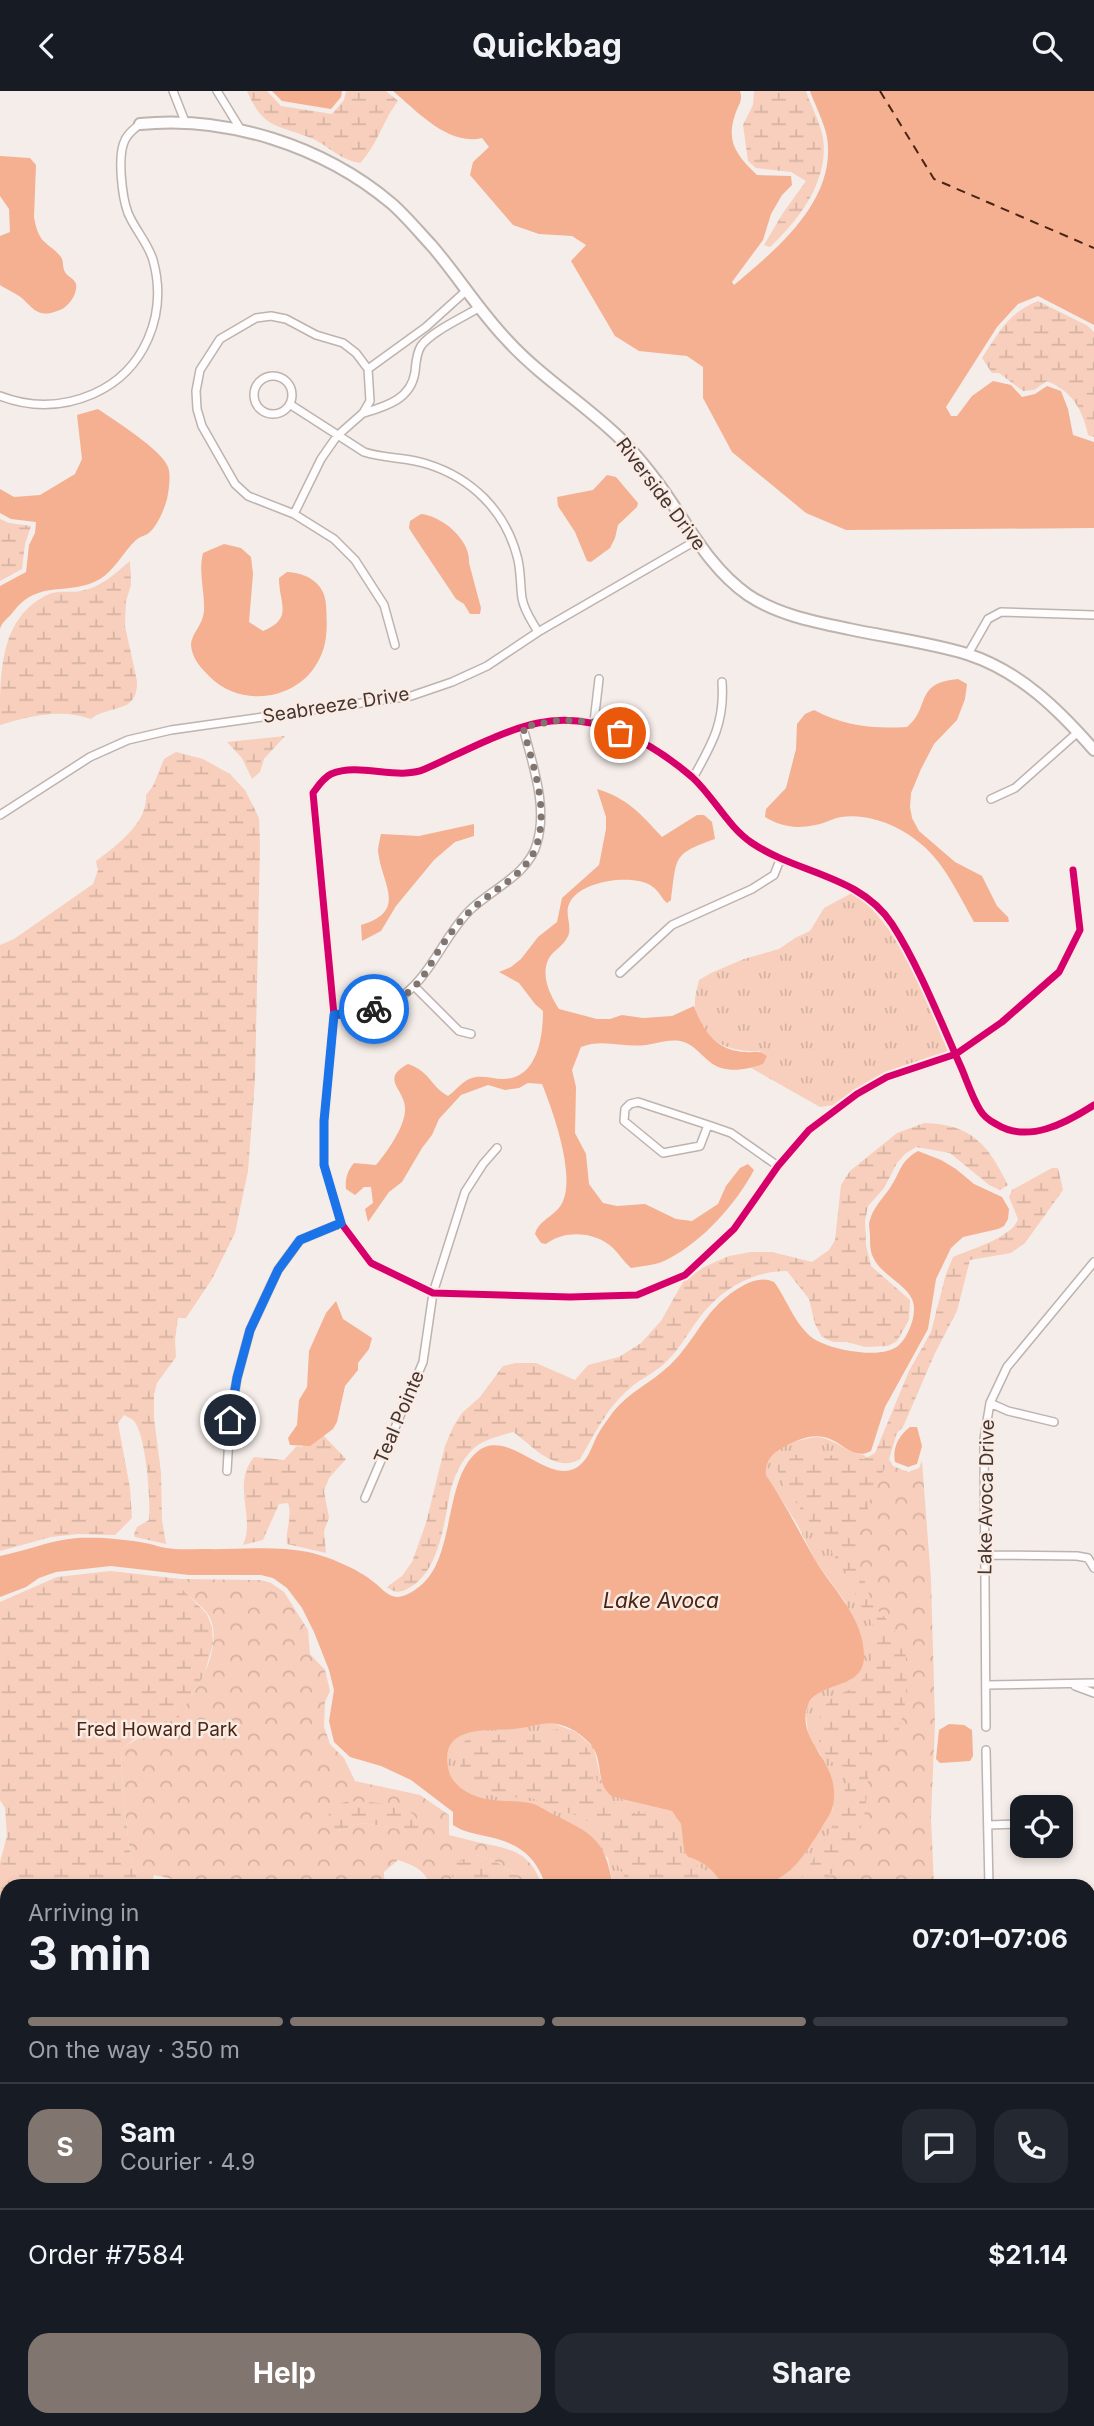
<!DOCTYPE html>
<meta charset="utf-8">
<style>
:root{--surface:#171b24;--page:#242831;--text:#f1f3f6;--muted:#9ea1a6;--line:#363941;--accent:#817570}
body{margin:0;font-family:Inter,sans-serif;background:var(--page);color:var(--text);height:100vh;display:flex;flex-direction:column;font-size:26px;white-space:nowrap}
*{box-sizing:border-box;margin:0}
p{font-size:23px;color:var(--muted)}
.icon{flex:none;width:38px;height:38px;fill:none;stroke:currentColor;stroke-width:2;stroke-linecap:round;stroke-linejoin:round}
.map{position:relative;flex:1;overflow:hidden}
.drawer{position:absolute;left:0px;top:1788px;width:1096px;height:548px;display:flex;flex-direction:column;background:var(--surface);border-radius:21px 21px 0 0;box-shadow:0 4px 10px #0003}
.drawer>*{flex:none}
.buttons{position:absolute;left:1010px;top:1704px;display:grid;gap:14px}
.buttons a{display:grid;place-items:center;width:63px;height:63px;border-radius:14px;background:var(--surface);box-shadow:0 4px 10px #0003;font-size:35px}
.pin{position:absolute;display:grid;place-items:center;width:60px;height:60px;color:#fff;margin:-30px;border:4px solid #fff;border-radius:50%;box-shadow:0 2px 7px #0007}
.courier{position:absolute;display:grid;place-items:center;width:70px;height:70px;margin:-35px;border:5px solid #1a73e8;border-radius:50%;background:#fff;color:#222;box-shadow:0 2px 9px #0007}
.headline em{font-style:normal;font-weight:700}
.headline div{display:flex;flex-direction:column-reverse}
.headline{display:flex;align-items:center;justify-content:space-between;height:119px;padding:0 28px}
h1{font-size:46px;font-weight:700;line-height:52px}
.bar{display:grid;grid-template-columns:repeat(4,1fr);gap:10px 7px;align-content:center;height:84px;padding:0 28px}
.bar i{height:9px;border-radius:5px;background:var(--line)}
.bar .current{background:var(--accent)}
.bar p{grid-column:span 4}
.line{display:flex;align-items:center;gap:18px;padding:0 28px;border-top:2px solid var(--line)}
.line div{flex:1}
.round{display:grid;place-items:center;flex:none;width:74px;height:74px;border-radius:21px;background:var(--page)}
.primary-button{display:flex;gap:14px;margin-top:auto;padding:14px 28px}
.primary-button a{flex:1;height:80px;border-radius:21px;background:var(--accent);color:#fff;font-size:28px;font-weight:700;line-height:80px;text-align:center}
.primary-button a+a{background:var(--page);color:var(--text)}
header{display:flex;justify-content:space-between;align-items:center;height:91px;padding:0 28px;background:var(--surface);font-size:32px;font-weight:700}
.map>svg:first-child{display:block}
.grass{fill:url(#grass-tufts)}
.forest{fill:url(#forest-crowns);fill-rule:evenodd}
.wetland{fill:url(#wetland-marsh)}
.water{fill:#f4b090}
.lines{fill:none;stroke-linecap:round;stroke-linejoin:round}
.ferry{stroke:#492412;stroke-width:2;stroke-dasharray:9 7;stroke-linecap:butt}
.street-casing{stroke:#bdb3af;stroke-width:10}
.secondary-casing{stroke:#bdb3af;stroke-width:14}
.street{stroke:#fefcfc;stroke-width:7}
.secondary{stroke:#fefcfc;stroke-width:10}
.cycleway-casing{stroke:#faebe4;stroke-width:11}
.cycleway{stroke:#d6006c;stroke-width:7}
.done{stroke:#817570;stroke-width:7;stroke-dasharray:0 12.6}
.route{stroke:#1a73e8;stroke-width:9}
.labels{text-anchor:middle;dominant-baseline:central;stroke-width:5;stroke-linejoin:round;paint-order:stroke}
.street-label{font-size:19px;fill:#43352f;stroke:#faebe4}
.park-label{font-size:19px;fill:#4b2614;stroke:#faebe4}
.water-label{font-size:21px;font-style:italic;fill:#492412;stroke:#faebe4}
</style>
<header><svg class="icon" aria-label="back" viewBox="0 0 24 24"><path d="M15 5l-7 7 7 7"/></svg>Quickbag<svg class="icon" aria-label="search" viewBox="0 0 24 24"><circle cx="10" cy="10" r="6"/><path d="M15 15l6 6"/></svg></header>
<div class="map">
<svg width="1094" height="2335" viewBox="0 0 1094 2335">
<defs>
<pattern id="grass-tufts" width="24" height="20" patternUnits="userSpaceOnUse" patternTransform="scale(1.75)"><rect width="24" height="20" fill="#f7cfbc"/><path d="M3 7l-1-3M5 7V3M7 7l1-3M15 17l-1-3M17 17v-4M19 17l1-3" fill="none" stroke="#d5b2a2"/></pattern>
<pattern id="forest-crowns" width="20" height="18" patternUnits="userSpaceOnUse" patternTransform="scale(1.75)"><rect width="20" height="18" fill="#f7cfbc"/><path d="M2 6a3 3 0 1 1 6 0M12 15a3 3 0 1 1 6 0" fill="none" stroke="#d5b2a2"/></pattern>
<pattern id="wetland-marsh" width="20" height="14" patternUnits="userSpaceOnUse" patternTransform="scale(1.75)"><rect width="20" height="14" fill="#f7cfbc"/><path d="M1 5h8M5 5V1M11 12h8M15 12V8" fill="none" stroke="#d5b2a2"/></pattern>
</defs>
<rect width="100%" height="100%" fill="#f5ede9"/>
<path class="grass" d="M852,802C899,831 926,911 948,960L885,981L855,998L834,1014L820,1016L751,977L763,973L760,960C731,962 698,950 695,916C694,908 697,897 699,889L711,882L744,868L779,858L795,847L810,840L824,817Z
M817,1346C836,1348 846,1362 864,1364L886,1388L928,1795L759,1796C802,1778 811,1754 833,1717L821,1664L809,1648L806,1625L808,1613L817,1602L846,1512L815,1469L797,1433L766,1384C764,1356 795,1349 817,1346Z
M550,1631L576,1641L594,1657L601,1689L613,1706L672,1720L681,1733L684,1760L688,1766C706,1771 714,1781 724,1795H613L608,1767C587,1750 565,1727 540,1716C528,1710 516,1712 503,1712C491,1711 478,1706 467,1701C456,1695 448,1684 447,1671C444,1634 488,1639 513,1638C526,1637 537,1633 550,1631Z
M7,2051V2329H934V2335H0V2061Z"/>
<path class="forest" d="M889,1368L893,1375L908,1381L919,1377L922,1370L931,1489L935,1631L931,1727L934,1795L818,1796C854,1764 863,1748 867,1700C869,1686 867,1675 871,1661L887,1651L905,1556L889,1531L872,1513L855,1459L857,1442L866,1429L869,1411Z
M181,1488L261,1489L271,1492L284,1501L308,1539L310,1563L325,1579L330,1600L325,1611L324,1636L330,1653L344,1667L355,1690L420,1704L449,1724V1744C459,1746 467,1749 477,1751C510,1758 530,1759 542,1795H525C513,1778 497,1770 477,1764L452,1786L448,1795H430C426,1779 413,1774 398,1769L384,1781V1787L395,1795L180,1796L172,1788L154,1784L151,1795H141C126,1768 125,1706 121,1673L122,1658C135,1647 150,1643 164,1634C191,1616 228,1555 208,1523C201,1514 188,1505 180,1496ZM335,1714L417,1744L395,1737L363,1732L338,1740Z"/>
<path class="wetland" d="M247,0H267L281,15L332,23L344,9L346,0H386L398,10C383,29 377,55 360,72C340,69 329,55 311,47C277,33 264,39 247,0Z
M754,0H806C811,15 820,31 823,47C829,89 800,128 770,156L764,154L783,122L806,90L791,81L756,77L748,70L743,34L753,14Z
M1038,210L1088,235L1094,241V346L1088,344C1083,319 1072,300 1047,290L1034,299L1023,300L999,282H992L982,267C999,241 1009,221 1038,210Z
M0,428L9,432L31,435L25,453L22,478L0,490Z
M130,470L131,494L126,510L125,535L137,590C138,624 109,613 91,628C61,617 29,625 0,634C0,579 0,526 49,503C59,499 70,502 81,500C100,497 116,482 130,470Z
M285,645L264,668L260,681L252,688L242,667L227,651Z
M176,661L203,668L230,683L245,699L259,727L260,755L255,989L248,1080L235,1142L212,1188L186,1227H178L175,1249L176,1266L157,1292L154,1304V1327L161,1382L162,1429L166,1453L135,1446L134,1443L137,1436L149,1429C151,1409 146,1344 134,1330C131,1327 127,1326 124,1324L118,1332L130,1397L132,1427L115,1444L78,1443L51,1446L0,1460V854L14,848L93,793L98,779L96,770C116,755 148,732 146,704L153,695L164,668Z
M924,1032C972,1033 988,1054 1008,1094L1000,1099L989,1094L950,1062L916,1056L905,1063L897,1072L884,1097L868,1115L865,1130L866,1154L871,1175L910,1209L909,1229L897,1250L888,1255L865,1256L847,1251H833L822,1246L815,1233L809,1208L787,1180C751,1180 718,1200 697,1230C687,1243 680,1257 668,1269C657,1281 641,1287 629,1298C606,1318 595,1343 580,1368C555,1383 532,1354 513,1341C500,1345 483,1348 473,1358C462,1368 453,1387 450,1402C444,1432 439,1483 407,1498C399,1502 395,1502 387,1496L402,1485L412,1471L426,1432L445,1355L453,1336L462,1322L480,1306L503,1275L516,1272H536L575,1289L588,1274L619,1266L641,1252L661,1230L683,1191L704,1176L729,1165L751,1161H772L812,1171L829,1159L835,1149L841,1094L850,1080L897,1042Z
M1052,1077H1058L1063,1099L1025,1152L1011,1162L970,1169L957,1220L935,1262L903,1336L897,1342L889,1368L869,1411L866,1429L857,1442L855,1459L872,1513L889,1531L905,1556L907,1583L905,1613L899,1639L887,1651L871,1662C867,1675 869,1686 867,1700C863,1748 854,1764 818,1795H781L803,1785L829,1742L843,1711L848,1676C834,1675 830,1671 823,1659C814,1646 817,1621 830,1609C841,1599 852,1602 862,1589C872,1574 876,1559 879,1543L859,1512L847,1483L787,1399L777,1378L779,1368L794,1364L817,1363L864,1368L875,1362L909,1280L931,1241L946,1183L953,1166C971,1158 1012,1147 1018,1128L1009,1106L1012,1099Z
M323,1344L346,1368L329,1387L324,1400L329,1427L324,1440L326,1462L287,1453C285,1438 293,1427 288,1412L279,1413L263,1449L243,1454C256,1426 231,1394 254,1366L284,1369L297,1355L301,1356Z
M111,1480L181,1488L180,1496L207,1523L212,1536L213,1553L204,1584L179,1626L133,1649L122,1658L121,1673C125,1706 126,1768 141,1795L7,1796V1941L1,1926L0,1912V1771L7,1745L5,1717L0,1709V1511L57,1486Z
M558,1638L574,1645L590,1660L597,1690L605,1706L633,1723L654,1721L669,1726L677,1739L680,1761L685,1769L707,1780L719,1795H630L592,1733L576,1724L555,1719L532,1707L496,1706L467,1694L461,1683L459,1656C476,1635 502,1647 524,1644C536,1643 547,1640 558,1638Z
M349,1710C365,1711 401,1711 414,1724C417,1727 419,1735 422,1739L417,1745L395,1737L363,1732L338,1740L328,1732L329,1721L335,1714Z
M477,1764C497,1770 513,1778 525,1795H448L452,1786L453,1773Z
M7,2078V2326L0,2327V2159C3,2130 0,2106 7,2078Z"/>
<path class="water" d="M272,0H342L341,6L331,18L282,10Z
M393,0H740C743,9 739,13 736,21C725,50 736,64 757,84L791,85L792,94L782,104L771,123L763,149L732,191L734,194C777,158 837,109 827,46C824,31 815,14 810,0H1094V234L1038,205L1018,213L997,236L946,316L951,325H957L972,305L993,290L1011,294L1022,306L1035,303L1047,295L1061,300L1068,318L1073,344L1094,351V437L846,439L806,422L732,361L703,307V276L687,265L639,260L615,245L571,170L586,154L572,145L539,143L513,134L470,84L473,71L489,56L482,47C448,55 417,20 393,0Z
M0,65L30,67L36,74L34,126C35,132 37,141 41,147C46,154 55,158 61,166C64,170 62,176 65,181C68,186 74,187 76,193C78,203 68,216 60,219C40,227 36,221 23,208C18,203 7,199 0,194V145L10,141L9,118L0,105Z
M98,318C114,329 162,359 168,376C171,384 169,399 167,408C164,419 158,433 150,441C146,445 140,445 136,449C123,461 115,479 100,488C69,506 39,487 13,521C8,528 2,530 0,538V495L26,481L29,454L35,442L36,431L11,428L0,422V398L14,406L40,404L75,383L82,368L77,324Z
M607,384L616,386L638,412L637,416L618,434L615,447L610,457L591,471L587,470L575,441L558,415L557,406L593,399Z
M421,423C442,425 471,449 469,472L481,517L480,523H470L464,513L456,508L412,442L409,437L410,430Z
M224,453L241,457L251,466L253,483L249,531L263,540C294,527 279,513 279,487L287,481C307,482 325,492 326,514C327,530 328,547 322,562C305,608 243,620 209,585C200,576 192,567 191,554C191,543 203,534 204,520C205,500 198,482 203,462Z
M958,588L967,593L965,608L957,629L934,653L921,678L911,702L910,716L912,727L919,740L955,771L982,785L997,815L1008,826L1009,831H974C964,813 954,793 942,776C921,745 879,721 841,726C834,727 827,731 820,733C798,738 784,737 765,726L766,718L786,697L796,658L797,633L805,623L814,619C843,635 874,638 907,636C931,617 913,592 958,588Z
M597,698C627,707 641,723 662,746L697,724H704L712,731L715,748C672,763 677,766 671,809L667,812C662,808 659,800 653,796C636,782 581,789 570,811C563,823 574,836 567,847C563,855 553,860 549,867C540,884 550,904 559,918L597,928H610L622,924L643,927L672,925L694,915C703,941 717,960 746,961C755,962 759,959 767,965L763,973C747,979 724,983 710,971C701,964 695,955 684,951C671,947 659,952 646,954C623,957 603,947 581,956L572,979L576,996L575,1042L586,1063L589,1093L603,1112L617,1115L645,1113L676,1128L692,1130L718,1113L726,1095L740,1077L748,1073L754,1079C736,1113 703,1150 668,1168C658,1174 643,1175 631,1177C624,1171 619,1163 613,1157C595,1140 564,1139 546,1153L541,1152L535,1143C539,1128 558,1124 563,1110C575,1082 553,1020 542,993L528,992L519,997L505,999L488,994L461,1004L439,1028L432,1044L422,1057L402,1091L389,1101L368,1131L365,1118L373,1112L371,1096H364L355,1104L346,1098C345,1089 347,1080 354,1072L376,1074C387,1061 404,1037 405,1020C407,998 378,989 408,973C431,981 430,995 448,1005C455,1000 462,991 469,988C481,983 491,988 503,988C537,988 543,947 543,920L535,913L519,892L499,881L511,876L521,868L538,846L557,831L562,807L599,774L606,738V726Z
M474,733V745L455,751L434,769L396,815L381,840L362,850L361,834C409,820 381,792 378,760C378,755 380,748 381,743L419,745Z
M918,1060L941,1069L956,1078L974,1093L1002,1106L1009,1118L1008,1128L1004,1135L998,1138L963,1146L951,1157L936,1188L928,1238L885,1316L871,1360C854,1369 845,1354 830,1348C814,1341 796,1349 782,1357C771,1363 765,1371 766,1384C784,1411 798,1439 814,1467C832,1498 864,1526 864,1565C864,1600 818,1589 808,1614C797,1643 825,1663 832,1688C834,1696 835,1706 833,1714C832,1722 825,1730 821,1738C806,1762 791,1787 761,1795C750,1798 736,1796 724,1795C714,1781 706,1771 688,1766L684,1760L681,1733L672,1720L613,1706C596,1695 603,1674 594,1658C591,1652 580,1643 575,1640C548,1625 540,1636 513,1638C487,1640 440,1634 448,1676C450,1689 460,1698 471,1703C494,1713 506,1708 529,1712C537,1713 545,1719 553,1723C594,1744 605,1748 613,1795H546C535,1763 518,1752 485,1745C473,1742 463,1741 453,1734V1721L411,1689L381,1675L350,1666L334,1651L329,1630L334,1599L329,1579L314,1541L302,1517L287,1497L273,1487L261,1484H189L111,1475L56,1481L39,1487L26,1496L0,1506V1465C26,1460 50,1449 77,1447C99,1446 124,1448 145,1452C152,1453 159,1456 166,1457C178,1459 191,1458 203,1458C238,1459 274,1454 308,1461C330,1466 358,1478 375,1492C381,1497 389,1506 397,1506C403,1506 411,1502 416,1498C457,1472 442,1390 477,1361C510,1333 553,1404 583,1371C590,1364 593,1352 598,1343C602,1336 608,1328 613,1321C629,1301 651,1292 670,1274C699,1246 704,1216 744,1194C754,1189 764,1186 774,1191C787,1208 795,1235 814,1248C831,1259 885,1270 900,1253C908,1245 914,1229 914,1219C916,1196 881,1186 873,1166C870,1160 870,1152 870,1145C870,1140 868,1133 870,1129C873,1117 883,1107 890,1097C901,1081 899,1071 918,1060Z
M336,1210L343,1228L372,1247L369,1258L358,1272V1279L345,1295L337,1331L333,1338L310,1355L290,1354L288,1347L297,1334L299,1309L307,1296L309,1260L326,1222Z
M910,1336H917L922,1355L917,1373L908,1376L895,1371C892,1357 899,1344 910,1336Z
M949,1633L964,1634L972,1639L973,1665L970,1670L940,1672L936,1668L939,1639Z
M0,1942L7,1961V2051L0,2061Z
M428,2329H608L609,2335H420Z"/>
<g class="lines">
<path class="ferry" d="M880,0L934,88L1094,157"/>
<defs>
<path id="street" d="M173,0L186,33
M217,0L241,39
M368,278L426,236L467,199
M254 304a19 19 0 1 1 38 0a19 19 0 1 1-38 0Z
M0,305C31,317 63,316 93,303C145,280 168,223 153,169C148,152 135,139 128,122C122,106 117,64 125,49C128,42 134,38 140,33
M291,314L364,361C385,368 407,366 427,373C472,387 505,420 517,465C521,478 520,493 522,507C524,520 532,530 538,541
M364,322C387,315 411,308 415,281C416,272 416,263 421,255C432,240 464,226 480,216
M294,423L321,368L337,345L363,322L370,310L368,278L356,262L343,252L316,244L286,228L271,225L256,227L220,248L200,279L196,300L197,318L202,335L235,393L248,405L294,423L334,448L355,469L384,514L395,554
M968,563L988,528L1001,521L1094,524
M594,631L599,588
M693,687C712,653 725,631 722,591
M991,708L1015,697L1078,641
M0,724L90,666L128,649L171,639L411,605L452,591L487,575L538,541L697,449
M1073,779L1080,839L1059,881L1002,931L956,963L887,986L857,1003L809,1039L778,1075L734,1138L685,1184L637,1204L570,1206L433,1202L371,1172L341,1132L324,1074V1030L334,924L313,702C318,695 323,687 331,683C360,671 397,690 425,678C459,663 503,639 538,632C595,620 650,650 692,686C714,706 728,736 752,752C798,783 860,784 892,833C918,873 941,931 961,976C967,990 972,1006 980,1019C983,1024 990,1030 996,1033C1028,1053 1066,1032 1094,1014
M620,882L672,834L752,798L774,784L780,769
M414,895L459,940L471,943
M334,924C355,921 377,920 396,909C430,889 442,847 470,819C492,798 529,783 537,752C548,714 532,673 523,636
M638,1011L708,1034L700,1055L663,1062L624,1030L625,1018L630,1013Z
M708,1034L731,1042L778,1075
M990,1312L1008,1320L1054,1331
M227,1380L230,1329L237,1287L250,1239L278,1179L300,1149L341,1132
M365,1407L423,1271L433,1202L465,1101L483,1073L497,1057
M984,1464L1077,1465L1088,1467L1094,1477
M986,1594L1094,1592
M1075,1595L1094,1602
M986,1636L984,1348L990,1312L1007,1276L1094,1171
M986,1659L989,1796
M988,1734L1022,1733
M1088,1844H1094
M1088,1970H1094
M1088,2102H1094
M1088,2254L1094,2260
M947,2329V2335
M1002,2329L1011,2335"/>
<path id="secondary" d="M140,33C227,24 323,55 391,112C405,124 419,141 432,155C458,185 479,220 507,249C538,283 577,308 611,339C627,353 642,371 655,388C685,427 706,475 748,504C778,524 815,531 849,538C887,546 931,552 967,563C1020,580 1059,619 1094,659"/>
</defs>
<use href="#street" class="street-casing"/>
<use href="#secondary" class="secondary-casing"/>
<use href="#street" class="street"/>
<use href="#secondary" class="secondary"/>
<defs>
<path id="cycleway" d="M1073,779L1080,839L1059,881L1002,931L956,963L887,986L857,1003L809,1039L778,1075L734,1138L685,1184L637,1204L570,1206L433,1202L371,1172L341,1132L324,1074V1030L334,924L313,702C318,695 323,687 331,683C360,671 397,690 425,678C459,663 503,639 538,632C595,620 650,650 692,686C714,706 728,736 752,752C798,783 860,784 892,833C918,873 941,931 961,976C967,990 972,1006 980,1019C983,1024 990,1030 996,1033C1028,1053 1066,1032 1094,1014"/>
</defs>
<use href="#cycleway" class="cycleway-casing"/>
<use href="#cycleway" class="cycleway"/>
</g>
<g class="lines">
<path class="done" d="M374,918C387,916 402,907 412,898C424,887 431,872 439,859C448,845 458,832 469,821C491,799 528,784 537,753C549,715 532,673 523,636L560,629L594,631L620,642"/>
<path class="route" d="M230,1329L237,1287L250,1239L278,1179L300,1149L341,1132L324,1074V1030L334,924L374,918"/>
</g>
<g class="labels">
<g class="street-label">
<text transform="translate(661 403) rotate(53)">Riverside Drive</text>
<text transform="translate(336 614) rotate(-9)">Seabreeze Drive</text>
<text transform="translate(399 1326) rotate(-67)">Teal Pointe</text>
<text transform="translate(986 1406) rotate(-89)">Lake Avoca Drive</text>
</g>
<g class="park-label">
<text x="157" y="1638">Fred Howard Park</text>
</g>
<g class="water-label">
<text x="661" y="1509">Lake Avoca</text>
</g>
</g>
</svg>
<div class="buttons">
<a><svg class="icon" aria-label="locate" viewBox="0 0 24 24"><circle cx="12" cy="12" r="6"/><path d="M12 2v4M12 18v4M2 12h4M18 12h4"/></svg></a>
</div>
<div class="pin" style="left:620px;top:642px;background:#ea580c"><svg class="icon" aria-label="bag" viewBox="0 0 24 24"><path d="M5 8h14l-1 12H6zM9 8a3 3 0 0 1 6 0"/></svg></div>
<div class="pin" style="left:230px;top:1329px;background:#1f2937"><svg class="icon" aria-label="home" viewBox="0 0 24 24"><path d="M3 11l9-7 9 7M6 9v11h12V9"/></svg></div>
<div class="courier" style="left:374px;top:918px"><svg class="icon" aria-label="bike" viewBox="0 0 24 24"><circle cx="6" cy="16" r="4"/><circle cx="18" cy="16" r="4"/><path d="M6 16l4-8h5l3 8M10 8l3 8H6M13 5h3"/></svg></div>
<section class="drawer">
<div class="headline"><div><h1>3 min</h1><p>Arriving in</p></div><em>07:01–07:06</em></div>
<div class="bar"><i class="current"></i><i class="current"></i><i class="current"></i><i></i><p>On the way · 350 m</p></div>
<div class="line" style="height:126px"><b class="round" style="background:var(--accent);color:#fff">S</b><div><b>Sam</b><p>Courier · 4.9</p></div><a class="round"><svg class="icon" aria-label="chat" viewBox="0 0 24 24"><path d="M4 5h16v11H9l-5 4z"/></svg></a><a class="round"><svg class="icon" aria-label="phone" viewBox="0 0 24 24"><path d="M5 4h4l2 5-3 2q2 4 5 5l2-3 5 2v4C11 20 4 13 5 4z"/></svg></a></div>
<div class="line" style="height:91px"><div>Order #7584</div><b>$21.14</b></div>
<div class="primary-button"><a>Help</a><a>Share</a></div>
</section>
</div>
